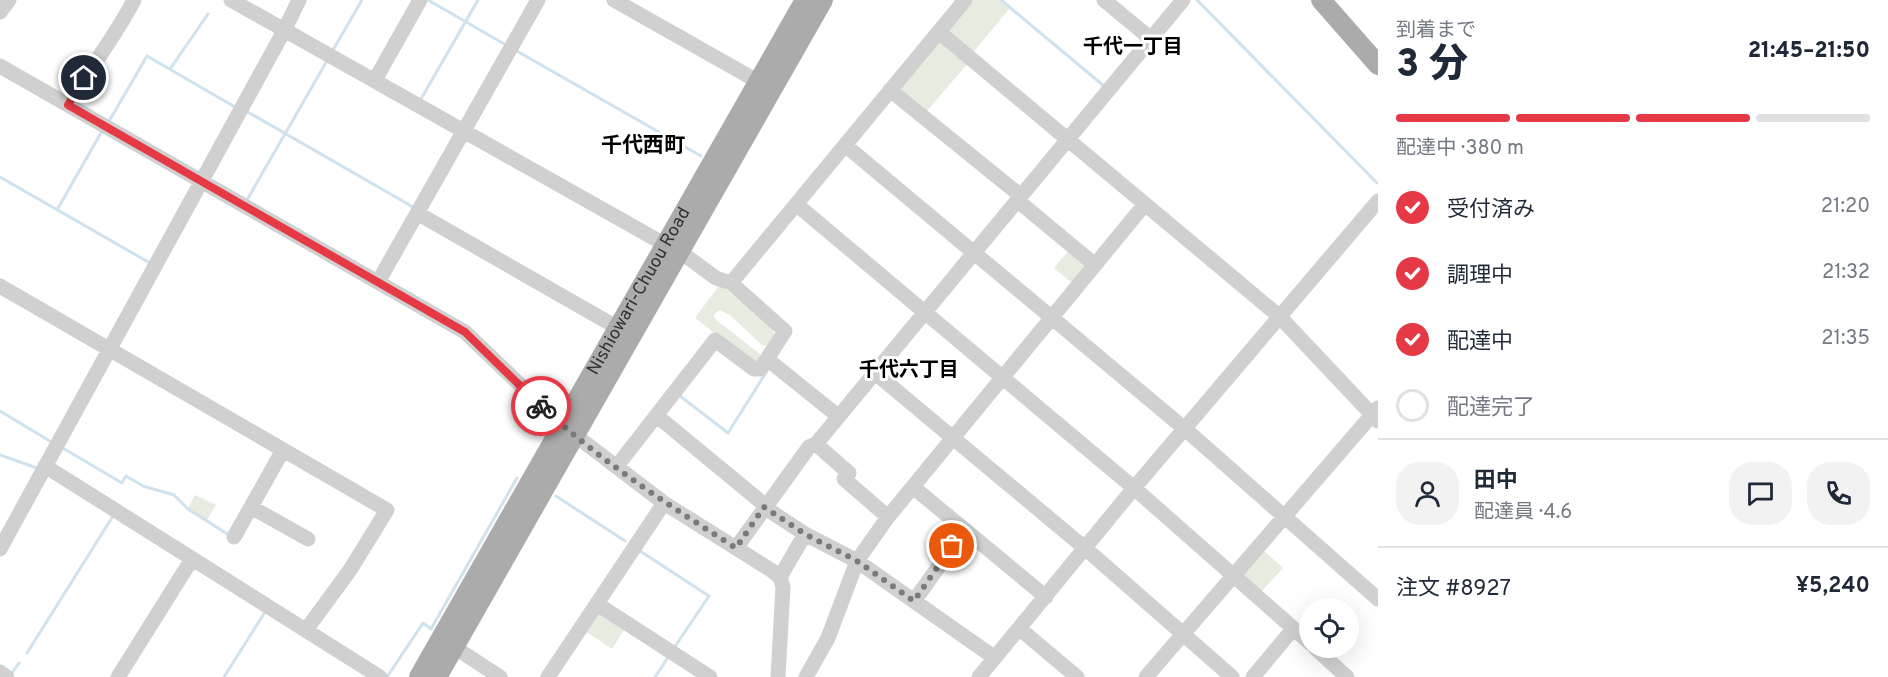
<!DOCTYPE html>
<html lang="ja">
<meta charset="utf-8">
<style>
:root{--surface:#fff;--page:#f2f2f3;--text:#1f2937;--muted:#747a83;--line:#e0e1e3;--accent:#e63946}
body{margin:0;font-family:Overpass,"Noto Sans JP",sans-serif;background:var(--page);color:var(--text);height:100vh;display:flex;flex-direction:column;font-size:22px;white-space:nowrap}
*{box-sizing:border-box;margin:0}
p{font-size:20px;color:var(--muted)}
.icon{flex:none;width:33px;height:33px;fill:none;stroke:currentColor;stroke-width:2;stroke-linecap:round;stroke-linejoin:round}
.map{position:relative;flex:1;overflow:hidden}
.side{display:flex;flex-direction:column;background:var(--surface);width:510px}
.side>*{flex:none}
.fabs{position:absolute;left:1299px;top:598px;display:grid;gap:12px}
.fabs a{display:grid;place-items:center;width:60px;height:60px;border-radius:50%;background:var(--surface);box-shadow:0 6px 24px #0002;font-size:30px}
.pin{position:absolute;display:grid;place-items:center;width:51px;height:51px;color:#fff;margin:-26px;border:3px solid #fff;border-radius:50%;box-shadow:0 2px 6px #0007}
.courier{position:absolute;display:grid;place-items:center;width:60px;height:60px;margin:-30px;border:4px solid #e63946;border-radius:50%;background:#fff;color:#222;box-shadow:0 2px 8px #0007}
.overview em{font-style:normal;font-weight:800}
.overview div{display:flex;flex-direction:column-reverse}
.overview{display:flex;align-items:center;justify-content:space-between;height:102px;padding:0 18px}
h1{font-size:39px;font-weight:800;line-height:45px}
.bar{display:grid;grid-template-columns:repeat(4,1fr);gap:9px 6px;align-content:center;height:72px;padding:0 18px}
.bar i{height:8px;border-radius:4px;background:var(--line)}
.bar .current{background:var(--accent)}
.bar p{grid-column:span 4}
.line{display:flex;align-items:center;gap:15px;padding:0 18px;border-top:2px solid var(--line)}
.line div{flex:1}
.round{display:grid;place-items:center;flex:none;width:63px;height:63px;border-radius:24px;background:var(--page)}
ol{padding:0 18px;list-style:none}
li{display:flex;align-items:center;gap:18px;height:66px}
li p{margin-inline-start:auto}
li .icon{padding:6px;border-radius:50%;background:var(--accent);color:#fff;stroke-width:4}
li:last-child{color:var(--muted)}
li i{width:33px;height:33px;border:3px solid var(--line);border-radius:50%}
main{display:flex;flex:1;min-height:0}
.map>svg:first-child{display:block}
.green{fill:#e6ecdf}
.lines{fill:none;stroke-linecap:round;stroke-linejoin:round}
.stream{stroke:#cfe2ee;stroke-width:3}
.minor{stroke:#d0d0d0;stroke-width:15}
.major{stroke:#ababab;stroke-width:20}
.done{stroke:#7a7a7a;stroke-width:6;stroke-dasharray:0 10.8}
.route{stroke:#e63946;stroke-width:8}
.labels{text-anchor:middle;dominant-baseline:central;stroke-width:6;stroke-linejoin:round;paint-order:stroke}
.street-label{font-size:18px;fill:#333;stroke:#fff}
.neighbourhood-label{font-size:20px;font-weight:bold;fill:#000;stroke:#fff}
.quarter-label{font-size:21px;font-weight:bold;fill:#000;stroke:#fff}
</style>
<main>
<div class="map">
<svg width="1378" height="677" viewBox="0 0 1378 677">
<rect width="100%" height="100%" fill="#fff"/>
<path class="green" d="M971,0H998L1009,9L972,54L949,34L947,28Z
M936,42H943L968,63L926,112L900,90Z
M1069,250L1085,263L1086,269L1073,284L1054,268Z
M722,286L772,328L774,334L766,346L762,345L730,315L720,310L714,314L715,319L760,354L761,359L753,363L695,318L718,287Z
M195,495L216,505L207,520L188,508Z
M1262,549L1283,568L1260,593L1243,578V571Z
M604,613L626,627L612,649L585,631L596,614Z"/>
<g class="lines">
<path class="stream" d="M428,0L506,45
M1001,0L1104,86L1105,85
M1197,0L1377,183
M333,50L362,0
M515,50L701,156
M170,69L208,14
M421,99L478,0
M246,111L413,207
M108,123L147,56L235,107
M0,177L150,263
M247,200L328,59
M57,210L102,131
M680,396L728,433L767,371
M0,411L53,443
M61,447L122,483L126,476L143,486L174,495L188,509L229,535
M0,455L37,468
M556,496L625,541
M640,551L709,596L674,648
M27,653L113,516
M12,673L19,663
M224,677L265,612
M387,677L423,623L431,629L517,478
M655,677L669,656"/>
<path class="minor" d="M231,0L666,245
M614,0L759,82
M1104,0L1151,39
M0,12L9,0
M939,32L1279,316L1378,421
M0,66L465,332L563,426L664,503L771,570L780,577L783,587L778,677
M375,80L420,0
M890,90L1021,196
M68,105C89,69 115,37 134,0
M845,145L1185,429L1378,599
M1017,200L1095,265
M796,204L1134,488L1310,643
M417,213L618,328
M679,251L716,278L731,283L785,331L767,359L838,416
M378,282L538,0
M731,283L965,0
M0,286L387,510L350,570L306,630
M874,372L1086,549L1232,677
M657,416L766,506
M816,444L849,473L844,479L888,517
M45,466L380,677
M617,466L715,340L754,369H760L767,359
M913,487L1046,597
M251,507L308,539
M764,507L805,534L857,561L995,658
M234,537L283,450
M736,548L809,447L816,444L1183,0
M0,549L285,29L299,0
M780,577L805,534
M914,601L965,530
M597,604L710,677
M1020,629L1077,677
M454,647L500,677
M1315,648L1347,677
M0,672L7,677
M118,677L192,559
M548,677L664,503
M806,677L828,638L857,561L888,517L1145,204
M979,677L1134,488L1378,201
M1146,677L1378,408
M1253,677L1293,629"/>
<g class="major">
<path d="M1321,0L1378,65"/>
<path id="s1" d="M419,677L805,0"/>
<path d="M437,677L823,0"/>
</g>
</g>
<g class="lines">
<path class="done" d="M541,406C599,460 668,505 736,548L764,507L805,534L857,561L914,601L952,546"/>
<path class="route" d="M84,78L68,105L465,332L541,406"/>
</g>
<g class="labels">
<g class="street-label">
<text stroke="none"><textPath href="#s1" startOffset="444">Nishiowari-Chuou Road</textPath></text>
</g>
<g class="neighbourhood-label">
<text x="1133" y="48">千代一丁目</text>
<text x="909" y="371">千代六丁目</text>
</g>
<g class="quarter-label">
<text x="643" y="146">千代西町</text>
</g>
</g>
</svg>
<div class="fabs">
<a><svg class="icon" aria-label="locate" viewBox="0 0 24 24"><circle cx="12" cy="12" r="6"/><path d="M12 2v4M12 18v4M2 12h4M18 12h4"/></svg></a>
</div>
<div class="pin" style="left:952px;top:546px;background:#ea580c"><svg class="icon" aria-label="bag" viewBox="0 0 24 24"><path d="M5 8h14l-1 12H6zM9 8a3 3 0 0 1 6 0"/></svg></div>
<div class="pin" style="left:84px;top:78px;background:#1f2937"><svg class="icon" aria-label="home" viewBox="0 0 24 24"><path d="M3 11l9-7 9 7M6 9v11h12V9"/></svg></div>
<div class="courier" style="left:541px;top:406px"><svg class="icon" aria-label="bike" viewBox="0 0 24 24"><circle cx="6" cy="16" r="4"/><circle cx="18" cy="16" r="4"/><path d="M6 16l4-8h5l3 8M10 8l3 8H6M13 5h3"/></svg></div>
</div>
<section class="side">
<div class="overview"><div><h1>3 分</h1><p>到着まで</p></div><em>21:45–21:50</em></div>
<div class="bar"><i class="current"></i><i class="current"></i><i class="current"></i><i></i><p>配達中 · 380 m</p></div>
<ol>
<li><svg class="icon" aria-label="check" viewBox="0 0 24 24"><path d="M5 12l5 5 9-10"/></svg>受付済み<p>21:20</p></li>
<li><svg class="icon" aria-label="check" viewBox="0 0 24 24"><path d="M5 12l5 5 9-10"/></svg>調理中<p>21:32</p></li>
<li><svg class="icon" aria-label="check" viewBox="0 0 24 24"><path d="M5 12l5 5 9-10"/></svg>配達中<p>21:35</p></li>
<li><i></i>配達完了</li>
</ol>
<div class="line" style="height:108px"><a class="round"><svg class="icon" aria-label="person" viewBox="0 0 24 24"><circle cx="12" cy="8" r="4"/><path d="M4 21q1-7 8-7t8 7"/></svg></a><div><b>田中</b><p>配達員 · 4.6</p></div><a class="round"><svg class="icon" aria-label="chat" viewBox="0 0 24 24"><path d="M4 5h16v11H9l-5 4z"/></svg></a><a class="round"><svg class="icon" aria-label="phone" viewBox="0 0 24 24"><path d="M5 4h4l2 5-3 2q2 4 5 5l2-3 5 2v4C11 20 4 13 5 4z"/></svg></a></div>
<div class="line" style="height:78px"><div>注文 #8927</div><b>¥5,240</b></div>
</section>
</main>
